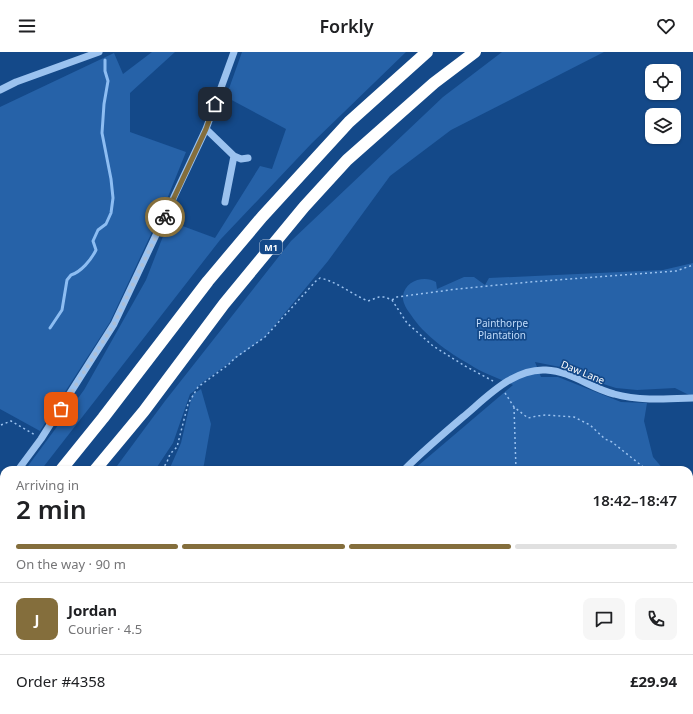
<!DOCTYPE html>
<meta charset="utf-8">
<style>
:root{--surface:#fff;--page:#f6f6f6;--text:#202124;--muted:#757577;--line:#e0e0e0;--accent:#846e3c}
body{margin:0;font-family:"Noto Sans",sans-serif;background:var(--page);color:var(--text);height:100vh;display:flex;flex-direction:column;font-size:15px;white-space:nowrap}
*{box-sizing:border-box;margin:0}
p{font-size:13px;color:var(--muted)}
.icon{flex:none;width:22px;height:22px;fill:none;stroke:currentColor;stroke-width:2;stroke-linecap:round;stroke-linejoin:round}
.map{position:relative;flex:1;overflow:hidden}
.side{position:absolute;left:0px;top:414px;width:693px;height:248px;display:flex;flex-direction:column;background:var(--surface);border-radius:12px 12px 0 0;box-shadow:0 1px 3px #0004}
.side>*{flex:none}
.fabs{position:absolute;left:645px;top:12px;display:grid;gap:8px}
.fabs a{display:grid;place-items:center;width:36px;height:36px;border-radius:8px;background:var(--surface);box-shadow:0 1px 3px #0004;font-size:20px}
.pin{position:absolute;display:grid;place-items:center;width:34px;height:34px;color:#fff;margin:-17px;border-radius:8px;box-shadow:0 2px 6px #0006}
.courier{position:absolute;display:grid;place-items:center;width:40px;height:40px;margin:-20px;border:3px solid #846e3c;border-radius:50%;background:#fff;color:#222;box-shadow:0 1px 5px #0007}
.headline em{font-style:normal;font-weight:600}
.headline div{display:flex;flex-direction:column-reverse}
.headline{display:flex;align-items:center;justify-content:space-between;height:68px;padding:0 16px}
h1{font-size:26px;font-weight:600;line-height:30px}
.bar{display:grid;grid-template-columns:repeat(4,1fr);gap:6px 4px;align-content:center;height:48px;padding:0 16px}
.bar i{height:5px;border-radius:3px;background:var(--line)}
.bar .on{background:var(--accent)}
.bar p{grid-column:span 4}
.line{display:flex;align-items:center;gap:10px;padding:0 16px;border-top:1px solid var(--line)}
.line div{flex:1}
.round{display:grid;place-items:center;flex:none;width:42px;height:42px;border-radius:8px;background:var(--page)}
header{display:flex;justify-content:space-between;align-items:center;height:52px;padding:0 16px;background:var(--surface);font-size:18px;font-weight:600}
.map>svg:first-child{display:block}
.green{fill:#2662a8}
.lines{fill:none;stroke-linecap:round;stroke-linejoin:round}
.stream{stroke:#8dbdf2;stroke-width:3}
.path{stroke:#9bc2ef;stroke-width:1.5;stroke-dasharray:2 3;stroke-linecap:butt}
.minor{stroke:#9bc2ef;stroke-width:7}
.highway{stroke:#fff;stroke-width:12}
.done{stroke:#adbfd6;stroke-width:4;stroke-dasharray:0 7.2}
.route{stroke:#846e3c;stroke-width:5}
.labels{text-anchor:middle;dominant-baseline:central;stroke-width:3.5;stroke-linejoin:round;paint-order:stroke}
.shield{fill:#144989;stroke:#b8c8dc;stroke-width:1}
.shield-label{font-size:9px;font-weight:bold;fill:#fff}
.park-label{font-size:10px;fill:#c1dcfb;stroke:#144989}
.street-label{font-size:10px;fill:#fff;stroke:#144989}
</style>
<header><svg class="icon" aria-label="menu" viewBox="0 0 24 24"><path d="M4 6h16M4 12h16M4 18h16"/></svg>Forkly<svg class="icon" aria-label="heart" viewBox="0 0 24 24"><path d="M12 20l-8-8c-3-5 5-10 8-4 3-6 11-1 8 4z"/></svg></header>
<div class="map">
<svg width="693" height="662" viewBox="0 0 693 662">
<rect width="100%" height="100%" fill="#144989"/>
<path class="green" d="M152,0H175L130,41V80L186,100L165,152L110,270L40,379L0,357V55L114,1L123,22Z
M242,0H406L312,91L220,188L41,418H25L84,338L146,228L169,169L215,186L260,114L272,117L286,77L226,45Z
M502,0H604L451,78L390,124L328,209L265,285L203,330L193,340L190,342L173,391L155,418H114L165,349L291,189L443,45Z
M693,211V345L675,336L637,338L616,336L597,330L565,316L535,310L541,325H558L621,350L647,351L644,369L653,405L664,418H413L513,333C498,326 482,321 469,312C449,301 423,282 411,263C407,258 402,250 403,244C405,228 425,223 436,230L437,237L464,225H474L485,233L489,226L663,218Z
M201,337L211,372L203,418L190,417V418H169L181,391L192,343Z
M689,445L693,449V662H562L551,658H689Z
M80,658H139L136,662H79Z
M150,658H532L523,662H147Z"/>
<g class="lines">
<path class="stream" d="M50,276L62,258L67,228L71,223C81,220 91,208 96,198L93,189L98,178L106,172L111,161L113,146L111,127L102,81L104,52L108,29L105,19V8"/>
<path class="path" d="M392,248L397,245L457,237L530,230L676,219L693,213
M505,341L514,355L528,366L537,364L546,363L574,365L590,373L605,387L612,390L647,418
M514,355L516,418
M1,373L11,369L35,383
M162,418L167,410L170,402L177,395L188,352L198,335L228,313L235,306L265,285L316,229L320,226C338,230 351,242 368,249L379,245H385L392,248L407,271L433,294L465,314L493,329
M689,450L693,452
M689,554L693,552
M0,653L4,656
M6,658L11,662
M566,658L571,662
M249,662L252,658
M315,662L321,658
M515,662L520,658"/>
<path class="minor" d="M0,38L16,30L99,0
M206,77L234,104L241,107L248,106
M225,150L234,104
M18,418L41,387L114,272L206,77L234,0
M404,418C423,399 443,382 463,365C486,346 513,316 546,318C571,319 590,336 614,342C639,349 667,347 693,346
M0,439L4,435
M0,594L4,592"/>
<path class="highway" d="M61,418L103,366L208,229L262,165L349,70L427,0
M95,418L144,359L224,252L304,155L347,108L434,31L475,0
M0,489L4,485
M0,533L4,529"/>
</g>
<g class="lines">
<path class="done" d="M61,357L114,272L165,165"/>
<path class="route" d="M165,165L206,77L215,52"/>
</g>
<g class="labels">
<rect class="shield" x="260" y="188" width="22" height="14" rx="3"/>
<g class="shield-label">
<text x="271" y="195">M1</text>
</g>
<g class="park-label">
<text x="502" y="271">Painthorpe<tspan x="502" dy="12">Plantation</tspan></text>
</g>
<g class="street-label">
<text transform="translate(583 320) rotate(22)">Daw Lane</text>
</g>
</g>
</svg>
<div class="fabs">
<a><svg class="icon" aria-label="locate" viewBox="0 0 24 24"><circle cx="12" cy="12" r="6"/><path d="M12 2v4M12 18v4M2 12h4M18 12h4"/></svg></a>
<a><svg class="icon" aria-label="layers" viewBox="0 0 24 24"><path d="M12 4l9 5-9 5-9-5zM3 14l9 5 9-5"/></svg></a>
</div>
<div class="pin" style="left:61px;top:357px;background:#ea580c"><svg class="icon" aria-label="bag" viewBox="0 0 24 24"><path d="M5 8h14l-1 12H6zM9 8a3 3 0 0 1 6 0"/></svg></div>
<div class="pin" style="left:215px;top:52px;background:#1f2937"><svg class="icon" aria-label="home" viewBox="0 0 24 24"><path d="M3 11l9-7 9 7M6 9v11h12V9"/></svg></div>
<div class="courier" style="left:165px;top:165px"><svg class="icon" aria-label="bike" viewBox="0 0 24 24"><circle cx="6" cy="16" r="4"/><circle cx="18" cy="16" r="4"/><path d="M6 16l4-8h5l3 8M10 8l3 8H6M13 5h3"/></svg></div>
<section class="side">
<div class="headline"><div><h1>2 min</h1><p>Arriving in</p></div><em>18:42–18:47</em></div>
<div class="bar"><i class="on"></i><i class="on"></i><i class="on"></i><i></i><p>On the way · 90 m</p></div>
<div class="line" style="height:72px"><b class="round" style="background:var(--accent);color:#fff">J</b><div><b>Jordan</b><p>Courier · 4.5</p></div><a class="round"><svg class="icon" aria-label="chat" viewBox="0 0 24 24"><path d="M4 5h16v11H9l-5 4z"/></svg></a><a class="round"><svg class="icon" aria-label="phone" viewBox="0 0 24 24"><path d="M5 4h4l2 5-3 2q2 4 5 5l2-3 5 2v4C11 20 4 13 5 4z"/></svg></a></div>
<div class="line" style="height:52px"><div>Order #4358</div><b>£29.94</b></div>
</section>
</div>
